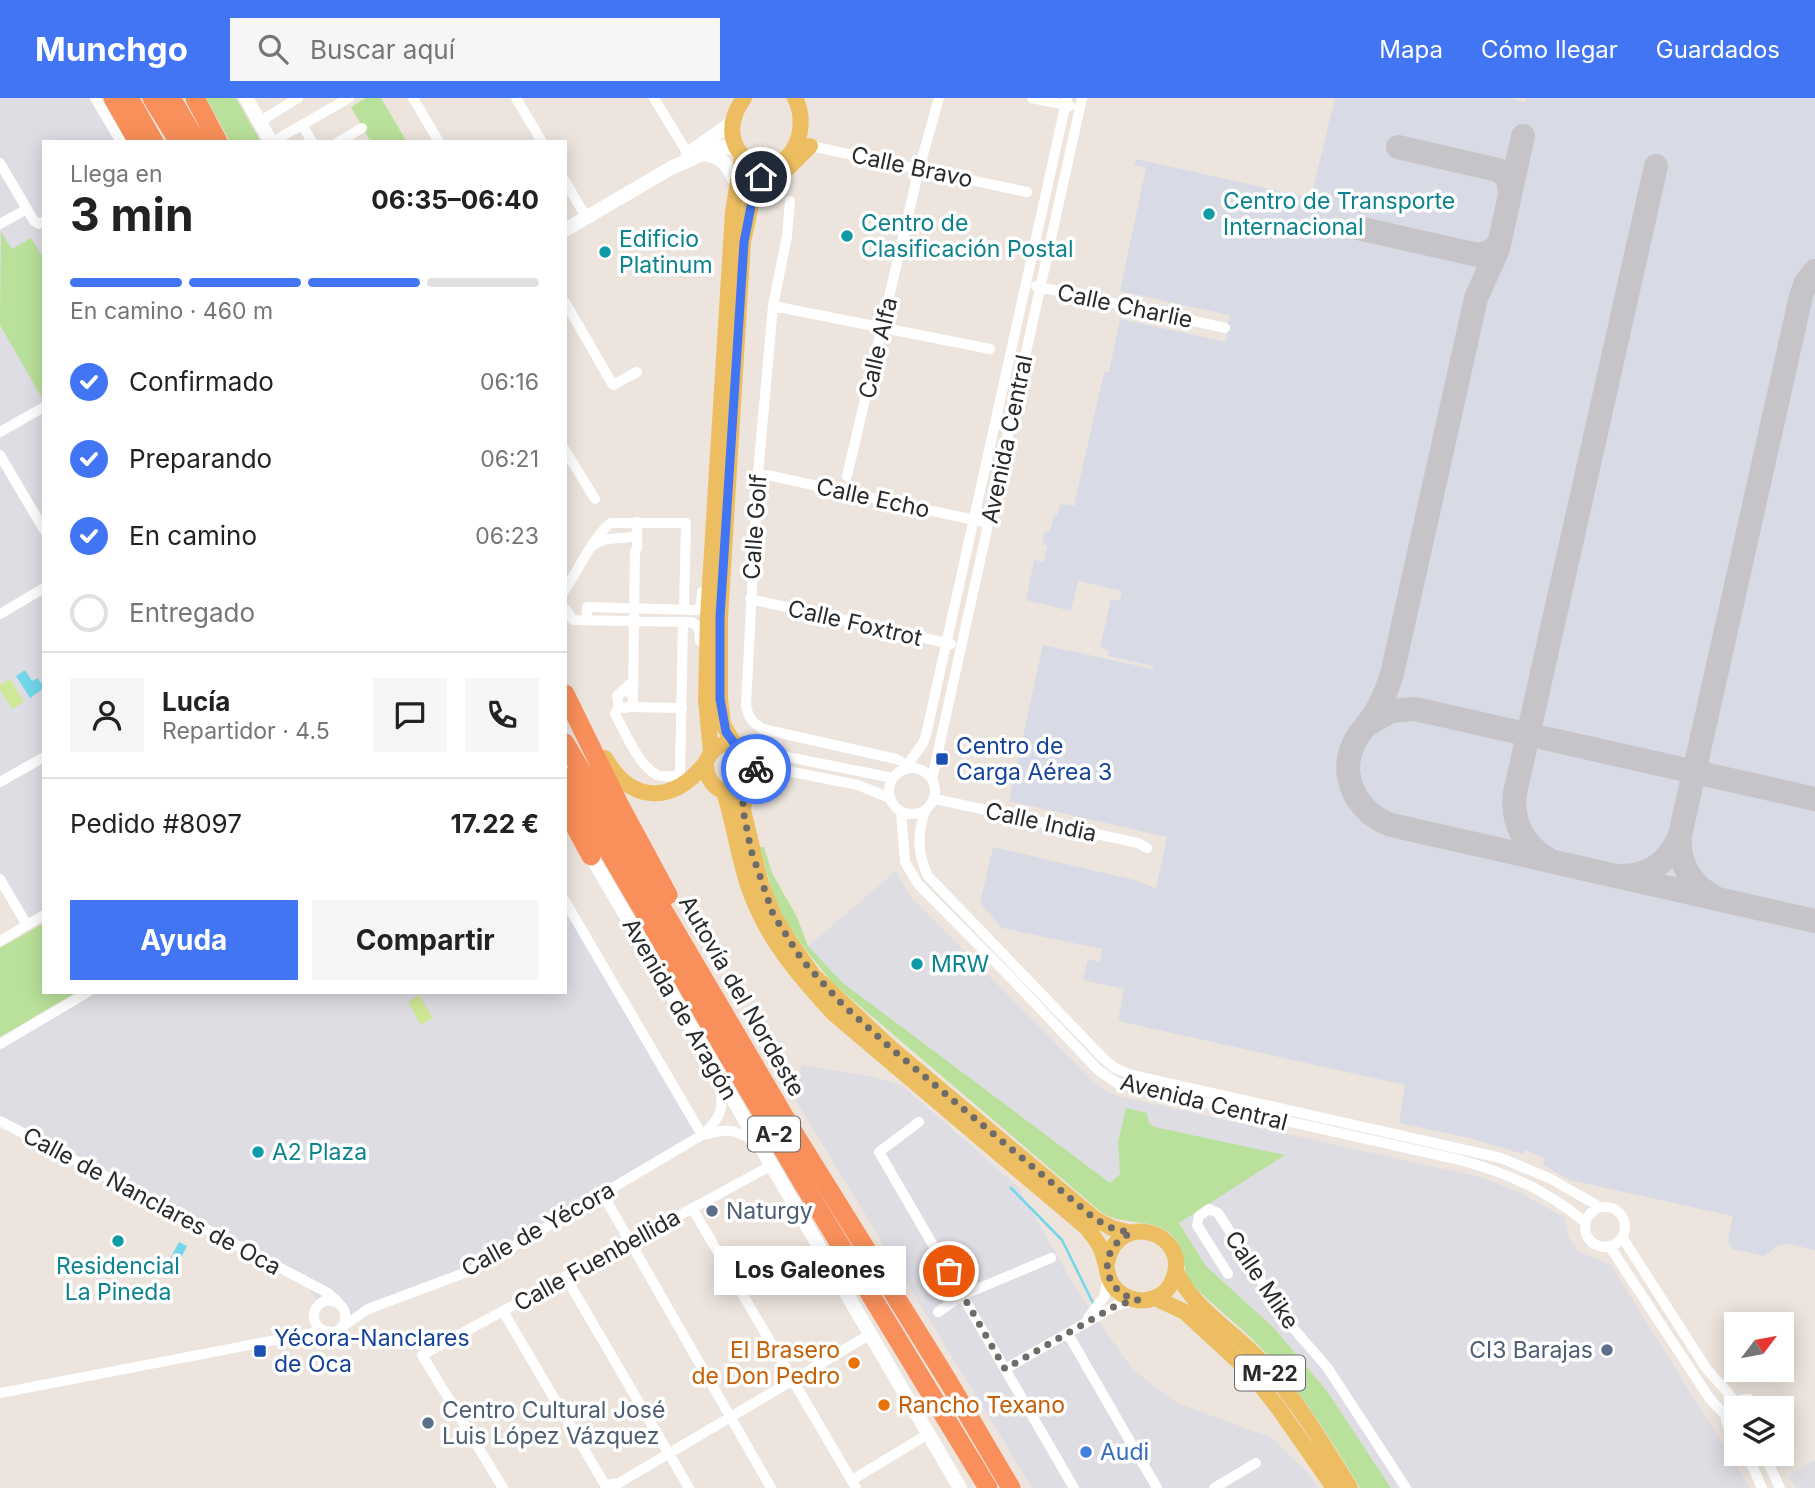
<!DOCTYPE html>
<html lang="es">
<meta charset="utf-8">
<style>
:root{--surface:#fff;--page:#f6f6f6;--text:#222;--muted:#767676;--line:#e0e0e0;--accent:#4175f4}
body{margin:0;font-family:Inter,sans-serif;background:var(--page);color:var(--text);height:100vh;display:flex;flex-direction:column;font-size:26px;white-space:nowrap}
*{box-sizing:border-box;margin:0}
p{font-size:23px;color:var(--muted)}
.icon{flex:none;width:38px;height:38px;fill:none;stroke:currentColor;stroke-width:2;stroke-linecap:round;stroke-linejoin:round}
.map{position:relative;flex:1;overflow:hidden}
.sheet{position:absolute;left:42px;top:42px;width:525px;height:854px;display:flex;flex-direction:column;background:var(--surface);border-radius:0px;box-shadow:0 4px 18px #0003}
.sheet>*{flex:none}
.needle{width:46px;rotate:58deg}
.controls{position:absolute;left:1724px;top:1214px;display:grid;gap:14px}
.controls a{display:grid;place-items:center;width:70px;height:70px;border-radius:0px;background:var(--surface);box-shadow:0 4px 18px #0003;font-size:35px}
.pin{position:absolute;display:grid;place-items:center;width:60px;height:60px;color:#fff;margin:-30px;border:4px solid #fff;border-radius:50%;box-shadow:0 2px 7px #0007}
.courier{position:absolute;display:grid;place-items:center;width:70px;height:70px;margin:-35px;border:5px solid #4175f4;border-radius:50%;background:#fff;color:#222;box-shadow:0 2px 9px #0007}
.bubble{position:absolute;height:49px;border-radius:0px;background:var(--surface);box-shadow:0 4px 18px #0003;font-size:23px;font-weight:700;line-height:49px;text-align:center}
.head em{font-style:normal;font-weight:700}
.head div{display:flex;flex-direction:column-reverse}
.head{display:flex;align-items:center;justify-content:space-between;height:119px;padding:0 28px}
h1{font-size:46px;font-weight:700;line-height:52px}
.bar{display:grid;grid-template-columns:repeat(4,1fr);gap:10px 7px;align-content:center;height:84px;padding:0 28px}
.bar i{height:9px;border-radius:5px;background:var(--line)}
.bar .current{background:var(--accent)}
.bar p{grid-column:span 4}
.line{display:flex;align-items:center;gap:18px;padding:0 28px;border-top:2px solid var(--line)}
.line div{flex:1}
.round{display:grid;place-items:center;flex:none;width:74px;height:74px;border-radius:0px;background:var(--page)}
ol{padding:0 28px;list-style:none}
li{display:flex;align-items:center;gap:21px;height:77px}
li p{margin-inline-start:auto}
li .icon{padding:7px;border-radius:50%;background:var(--accent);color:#fff;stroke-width:4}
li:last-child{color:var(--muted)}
li i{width:38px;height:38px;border:4px solid var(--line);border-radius:50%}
.cta{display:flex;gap:14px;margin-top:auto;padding:14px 28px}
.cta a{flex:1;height:80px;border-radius:0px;background:var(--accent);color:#fff;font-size:28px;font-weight:700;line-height:80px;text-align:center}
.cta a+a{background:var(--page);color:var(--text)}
header{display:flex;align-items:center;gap:42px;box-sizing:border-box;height:98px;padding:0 35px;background:var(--accent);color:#fff}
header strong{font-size:33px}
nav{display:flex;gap:38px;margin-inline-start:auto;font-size:24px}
.search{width:490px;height:63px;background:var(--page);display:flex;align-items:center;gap:18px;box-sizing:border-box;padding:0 24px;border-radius:0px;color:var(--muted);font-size:26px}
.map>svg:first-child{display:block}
.industrial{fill:#dedde4}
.airport{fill:#d8dbe5}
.green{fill:#bae19b}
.pitch{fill:#cee897}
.water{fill:#72d7eb}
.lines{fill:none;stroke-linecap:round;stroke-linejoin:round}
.stream{stroke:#72d7eb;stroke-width:2.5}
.taxiway{stroke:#c6c4c8;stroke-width:24}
.street{stroke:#fff;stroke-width:10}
.secondary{stroke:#fff;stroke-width:14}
.primary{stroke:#ecbe61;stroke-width:16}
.highway{stroke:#f98f5a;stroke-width:19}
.done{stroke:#6e6b69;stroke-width:7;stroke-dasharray:0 12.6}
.route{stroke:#4175f4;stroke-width:9}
.culture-dot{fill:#0f9aa8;stroke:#fff;stroke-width:2.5}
.transit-dot{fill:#1a4fb4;stroke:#fff;stroke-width:2.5}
.service-dot{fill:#5c6f8a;stroke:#fff;stroke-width:2.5}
.food-dot{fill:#e8710a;stroke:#fff;stroke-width:2.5}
.shop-dot{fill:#3f7fe0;stroke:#fff;stroke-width:2.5}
.labels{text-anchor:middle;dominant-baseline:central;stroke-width:7;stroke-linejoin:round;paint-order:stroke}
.shield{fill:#fff;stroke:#6a6a6a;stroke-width:2}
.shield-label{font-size:21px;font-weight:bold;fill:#2a2a2a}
.street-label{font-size:23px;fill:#2a2a2a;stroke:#fff}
.culture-label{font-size:23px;fill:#0d838f;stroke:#fff;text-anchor:start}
.transit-label{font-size:23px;fill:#164399;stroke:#fff;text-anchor:start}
.service-label{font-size:23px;fill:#4e5e75;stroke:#fff;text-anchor:start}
.food-label{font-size:23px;fill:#c56008;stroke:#fff;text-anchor:end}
.shop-label{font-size:23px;fill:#366cbe;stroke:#fff;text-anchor:start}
</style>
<header>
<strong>Munchgo</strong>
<div class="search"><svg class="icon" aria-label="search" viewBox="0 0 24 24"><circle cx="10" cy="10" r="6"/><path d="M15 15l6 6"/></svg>Buscar aquí</div>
<nav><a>Mapa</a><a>Cómo llegar</a><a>Guardados</a></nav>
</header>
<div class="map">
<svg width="1815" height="1390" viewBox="0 0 1815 1390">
<rect width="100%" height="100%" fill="#ece4dd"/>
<path class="industrial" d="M0,0H95L121,44H44V817L27,827L0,781Z
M896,773L910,798L1088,978L1099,989L1117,998L1480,1079L1521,1095L1564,1119L1569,1140L1579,1154L1611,1167L1750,1390H1391L1327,1293L1274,1230L1206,1168L1179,1124L1284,1057L1155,1029L1149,1025L1147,1015L1126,1011L1118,1045L1120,1076L1110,1085L881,915L843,885L808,848Z
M565,803L702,1037L475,1171L344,1226L343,1208L319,1205L304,1183L0,1023V946L88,894H565Z
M802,967L870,978L903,988L1018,1089L1075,1189L1132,1271L1177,1305L1270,1339L1306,1373L1318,1390H1032L792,996Z
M1815,1362V1390H1797L1789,1378Z"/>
<path class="airport" d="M1335,0H1509L1526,4L1527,0H1815V1152L1788,1146L1779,1147L1764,1158L1733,1151L1729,1146V1136L1733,1118L1570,1082L1543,1067L1544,1060L1525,1052L1523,1056L1469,1040L1399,1025L1405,987L1118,923L1124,891L1083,882L1088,861L1100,864L1102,851L1002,830L980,805L993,749L1134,782L1156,790L1167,739L1009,703L1043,547L1153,571V568L1108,558L1109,552L1100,550L1111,501L1120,503L1122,493L1078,483L1071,513L1026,502L1034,462L1044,464L1047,448L1042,446L1045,433L1050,434L1054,416L1058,417L1060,406L1074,408L1104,274H1109L1120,221L1226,244L1229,217L1120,193L1146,70L1134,67L1136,61L1311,100Z"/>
<path class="green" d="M206,0H236L261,44H230Z
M366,0H381L407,44H371L351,9Z
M1,134L12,151L31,140L44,161L42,300L0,227Z
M760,749H764L772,775L797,819L808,848L843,885L1110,1085L1120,1076L1118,1045L1126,1010L1147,1015L1149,1025L1155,1029L1285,1057L1179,1125L1206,1168L1274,1230L1327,1293L1391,1390H1360C1331,1341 1300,1292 1261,1250C1239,1226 1212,1208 1190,1184C1183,1171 1184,1155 1176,1142C1158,1117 1124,1130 1101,1114L834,886C811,859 786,830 773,796C768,781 765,765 760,749Z
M44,825V894H77L0,939V850Z"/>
<path class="pitch" d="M10,581L24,604L12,611L0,592V587Z
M419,897L433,920L421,927L408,904Z"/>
<path class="water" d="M25,572L32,583L38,580L44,590L30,600L16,578Z
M179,1144L187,1148L178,1166L170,1161Z"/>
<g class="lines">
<path class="stream" d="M1011,1090L1062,1142L1093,1205"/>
<path class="taxiway" d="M1523,38L1498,151L1476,200L1392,576C1387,592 1381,607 1371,621C1366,628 1359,635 1355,643C1337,677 1357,715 1391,727L1815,823
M1398,49L1498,72L1508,80L1510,95
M1362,131L1478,157L1492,153L1500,143
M1368,626L1391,613L1415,611L1815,701
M1549,762C1524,748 1511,724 1515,695L1656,68
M1622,778C1650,778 1670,762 1680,737
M1714,799C1690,786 1678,764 1680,737L1801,198L1806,184L1815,173"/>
<path class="street" d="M95,0L121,44
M413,0L439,44
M516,0L542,44
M654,0L688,56
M1032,0L1070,8
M259,24L298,0
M303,28L312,44
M272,44L349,0
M338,44L362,30
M806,47L1027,94
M0,65L27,111
M565,83L586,119
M790,103L787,138L773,208L758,375L746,607C748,619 752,625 763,631L896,661L912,670
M0,126L27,111L34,123L39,126L44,123
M1036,188L1225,230
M565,204L613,287L637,274
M773,208L990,251
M0,334L44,309
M565,352L595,401
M0,357L44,432
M758,375L988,425
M847,378L919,71L939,0
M594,447C606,437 623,443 637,437
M565,492C576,475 597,433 611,425H686L684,512
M750,501L951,546
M565,511L573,522L691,524C700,527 700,534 700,543
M0,516L44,490
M587,522V509L696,512L701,508L702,494
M623,593L629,594L633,599V606L626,610L619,609L617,598L633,583
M633,599L635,453L637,450V424
M619,609L615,616C626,635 637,666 657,677C664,680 673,678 680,677L683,524
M630,609L682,610
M748,651L893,680
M889 693a23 23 0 1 1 46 0a23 23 0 1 1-46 0Z
M904,672L923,645L926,637L1067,0
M756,674L772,670L858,687L890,700
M932,681L1082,0
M0,684L44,659
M935,701L1138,745L1147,750
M925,713C917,737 917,754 928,778L1104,961L1115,970L1129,976L1159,983L1501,1060L1551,1081L1600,1109
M901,714L905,764L918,786L1013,882L1098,972L1117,985L1460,1062C1510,1076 1544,1091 1585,1124
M0,781L27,827
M565,803L702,1037
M0,843L44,817
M0,946L88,894
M0,1023L328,1195L337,1203
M919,1024L879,1054L1074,1390
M704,1037C730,1029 735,1032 758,1045
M602,1095L771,1390
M1585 1129a20 20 0 1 1 40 0a20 20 0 1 1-40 0Z
M692,1110L856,1390
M1622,1139L1706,1270L1734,1302
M1610,1149L1710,1301L1725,1317
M1228,1176L1197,1127L1199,1118L1209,1111L1218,1115L1286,1222L1327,1269L1406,1390
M565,1178L689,1390
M503,1213L605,1387L619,1385L869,1237
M938,1214L963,1197L1051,1160
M1088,1220L1104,1199L1108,1179
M324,1233C310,1225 311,1210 324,1203C339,1201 349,1211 344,1226
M1068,1236L1157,1390
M1005,1271L1117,1207L1135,1203
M0,1295L291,1239L324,1233L335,1234L368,1211L475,1171L702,1037C724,1018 723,1009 720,981
M1736,1335C1716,1323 1727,1299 1749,1301L1760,1311
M1747,1356L1762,1390
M1764,1356L1780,1390
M852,1382L928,1336
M503,1390L422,1257L772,1067
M1214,1390L1256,1365"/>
<path class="secondary" d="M246,0L271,44
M688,56L733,24
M703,56C726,59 729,71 738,89
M565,132L671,70L718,49L735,50
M591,758L960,1390"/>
<path class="primary" d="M744,0C703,56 781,99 799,38C802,25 801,12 795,0
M762,92L770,81L788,70L810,48
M734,645L723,627L720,601V519L743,144L754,93L769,68
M711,654L706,602L708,519L733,114L742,59
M605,660C630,704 670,707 703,668C708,663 708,656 715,651C731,637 758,650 756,672C752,705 706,701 706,666
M745,691L743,712L761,786L773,816L791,846L813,877L893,952L1095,1121L1112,1130L1131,1135
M724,694C734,725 738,757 748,787C765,839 798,877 834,916L1088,1131C1092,1137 1097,1142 1100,1149C1105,1159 1106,1170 1109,1180C1116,1198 1137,1207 1154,1200C1163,1197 1170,1190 1173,1181C1192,1135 1117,1110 1107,1165
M1176,1173C1194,1212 1232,1232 1260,1262C1296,1300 1323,1346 1350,1390
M1155,1200L1185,1214L1251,1275L1279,1311L1334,1390"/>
<path class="highway" d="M113,0L138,44
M129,0L154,44
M152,0L179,44
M171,0L197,44
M195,0L218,44
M565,596L619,706L668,797
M565,645L797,1040L948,1283L1011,1390
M565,679L802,1084L988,1390
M565,710L591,758"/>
</g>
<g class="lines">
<path class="done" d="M756,671L753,681L745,691L743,698V712L751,752L773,816L802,862L842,906L893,952L1095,1121L1112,1130L1131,1135C1096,1151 1101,1194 1138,1202L1117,1207L1005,1271L949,1173"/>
<path class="route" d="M756,671L753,658L748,651L734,645L726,634L720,601V519L744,144L754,93L761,79"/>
</g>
<g class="culture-dot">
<circle cx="1209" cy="116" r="7"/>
<circle cx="847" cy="138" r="7"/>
<circle cx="605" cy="154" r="7"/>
<circle cx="917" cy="866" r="7"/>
<circle cx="258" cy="1054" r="7"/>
<circle cx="118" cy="1143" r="7"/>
</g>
<g class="transit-dot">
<rect x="935" y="654" width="14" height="14" rx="3.5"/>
<rect x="253" y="1246" width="14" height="14" rx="3.5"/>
</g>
<g class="service-dot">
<circle cx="712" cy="1113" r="7"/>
<circle cx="1607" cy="1252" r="7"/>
<circle cx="428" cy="1325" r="7"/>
</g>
<g class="food-dot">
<circle cx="854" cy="1265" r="7"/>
<circle cx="884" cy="1307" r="7"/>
</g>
<circle class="shop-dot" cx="1086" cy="1354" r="7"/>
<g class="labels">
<g class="shield">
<rect x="748" y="1018.5" width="52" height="35" rx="5"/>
<rect x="1235" y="1257.5" width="70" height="35" rx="5"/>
</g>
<g class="shield-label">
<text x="774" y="1036">A-2</text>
<text x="1270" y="1275">M-22</text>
</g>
<g class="street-label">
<text transform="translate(912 69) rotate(12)">Calle Bravo</text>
<text transform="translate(1125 208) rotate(12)">Calle Charlie</text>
<text transform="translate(878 250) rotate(-77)">Calle Alfa</text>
<text transform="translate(1007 341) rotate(-78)">Avenida Central</text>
<text transform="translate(873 400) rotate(12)">Calle Echo</text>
<text transform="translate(755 429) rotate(-86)">Calle Golf</text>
<text transform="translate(855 525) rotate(13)">Calle Foxtrot</text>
<text transform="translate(1041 724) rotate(12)">Calle India</text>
<text transform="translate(742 898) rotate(60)">Autovía del Nordeste</text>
<text transform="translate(680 911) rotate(60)">Avenida de Aragón</text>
<text transform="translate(1204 1004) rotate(14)">Avenida Central</text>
<text transform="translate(152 1103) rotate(28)">Calle de Nanclares de Oca</text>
<text transform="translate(538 1131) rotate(-29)">Calle de Yécora</text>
<text transform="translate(597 1162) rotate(-29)">Calle Fuenbellida</text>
<text transform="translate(1262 1182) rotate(56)">Calle Mike</text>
</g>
<g class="culture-label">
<text x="1223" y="103">Centro de Transporte<tspan x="1223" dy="26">Internacional</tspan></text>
<text x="861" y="125">Centro de<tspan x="861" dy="26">Clasificación Postal</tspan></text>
<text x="619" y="141">Edificio<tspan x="619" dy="26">Platinum</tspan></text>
<text x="931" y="866">MRW</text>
<text x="272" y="1054">A2 Plaza</text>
<text x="118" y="1168" text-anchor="middle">Residencial<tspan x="118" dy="26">La Pineda</tspan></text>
</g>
<g class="transit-label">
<text x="956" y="648">Centro de<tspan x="956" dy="26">Carga Aérea 3</tspan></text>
<text x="274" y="1240">Yécora-Nanclares<tspan x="274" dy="26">de Oca</tspan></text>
</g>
<g class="service-label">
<text x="726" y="1113">Naturgy</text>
<text x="1593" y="1252" text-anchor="end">CI3 Barajas</text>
<text x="442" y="1312">Centro Cultural José<tspan x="442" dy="26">Luis López Vázquez</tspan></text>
</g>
<g class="food-label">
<text x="840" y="1252">El Brasero<tspan x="840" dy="26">de Don Pedro</tspan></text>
<text x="898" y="1307" text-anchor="start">Rancho Texano</text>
</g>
<g class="shop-label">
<text x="1100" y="1354">Audi</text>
</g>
</g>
</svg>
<div class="controls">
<a><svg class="needle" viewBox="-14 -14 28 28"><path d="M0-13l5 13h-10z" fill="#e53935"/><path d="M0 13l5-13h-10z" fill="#767676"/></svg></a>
<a><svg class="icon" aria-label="layers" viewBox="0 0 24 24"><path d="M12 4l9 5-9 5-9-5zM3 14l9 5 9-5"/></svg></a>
</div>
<div class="pin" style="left:949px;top:1173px;background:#ea580c"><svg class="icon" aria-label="bag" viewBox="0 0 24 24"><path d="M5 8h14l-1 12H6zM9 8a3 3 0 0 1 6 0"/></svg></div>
<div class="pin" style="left:761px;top:79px;background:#1f2937"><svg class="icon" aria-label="home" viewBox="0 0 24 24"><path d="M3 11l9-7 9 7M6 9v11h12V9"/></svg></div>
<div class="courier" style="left:756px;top:671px"><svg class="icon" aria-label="bike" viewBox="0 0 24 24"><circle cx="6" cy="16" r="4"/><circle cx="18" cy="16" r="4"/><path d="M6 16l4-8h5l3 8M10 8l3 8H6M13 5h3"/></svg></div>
<div class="bubble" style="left:714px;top:1148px;width:192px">Los Galeones</div>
<section class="sheet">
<div class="head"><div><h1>3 min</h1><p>Llega en</p></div><em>06:35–06:40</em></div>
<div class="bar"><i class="current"></i><i class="current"></i><i class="current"></i><i></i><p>En camino · 460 m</p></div>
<ol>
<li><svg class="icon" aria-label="check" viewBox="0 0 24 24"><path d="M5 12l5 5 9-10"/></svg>Confirmado<p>06:16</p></li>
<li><svg class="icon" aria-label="check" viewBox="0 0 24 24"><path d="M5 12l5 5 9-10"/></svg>Preparando<p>06:21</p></li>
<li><svg class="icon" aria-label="check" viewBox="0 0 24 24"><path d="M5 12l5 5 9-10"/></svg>En camino<p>06:23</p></li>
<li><i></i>Entregado</li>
</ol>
<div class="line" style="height:126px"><a class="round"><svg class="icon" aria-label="person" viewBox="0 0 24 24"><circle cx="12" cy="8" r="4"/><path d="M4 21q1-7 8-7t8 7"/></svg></a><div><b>Lucía</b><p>Repartidor · 4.5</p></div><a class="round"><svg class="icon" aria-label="chat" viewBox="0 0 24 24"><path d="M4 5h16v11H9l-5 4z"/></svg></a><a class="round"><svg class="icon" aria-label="phone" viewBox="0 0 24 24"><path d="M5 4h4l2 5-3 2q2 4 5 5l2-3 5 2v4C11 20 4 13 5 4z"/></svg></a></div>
<div class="line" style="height:91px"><div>Pedido #8097</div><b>17.22 €</b></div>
<div class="cta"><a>Ayuda</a><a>Compartir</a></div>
</section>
</div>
